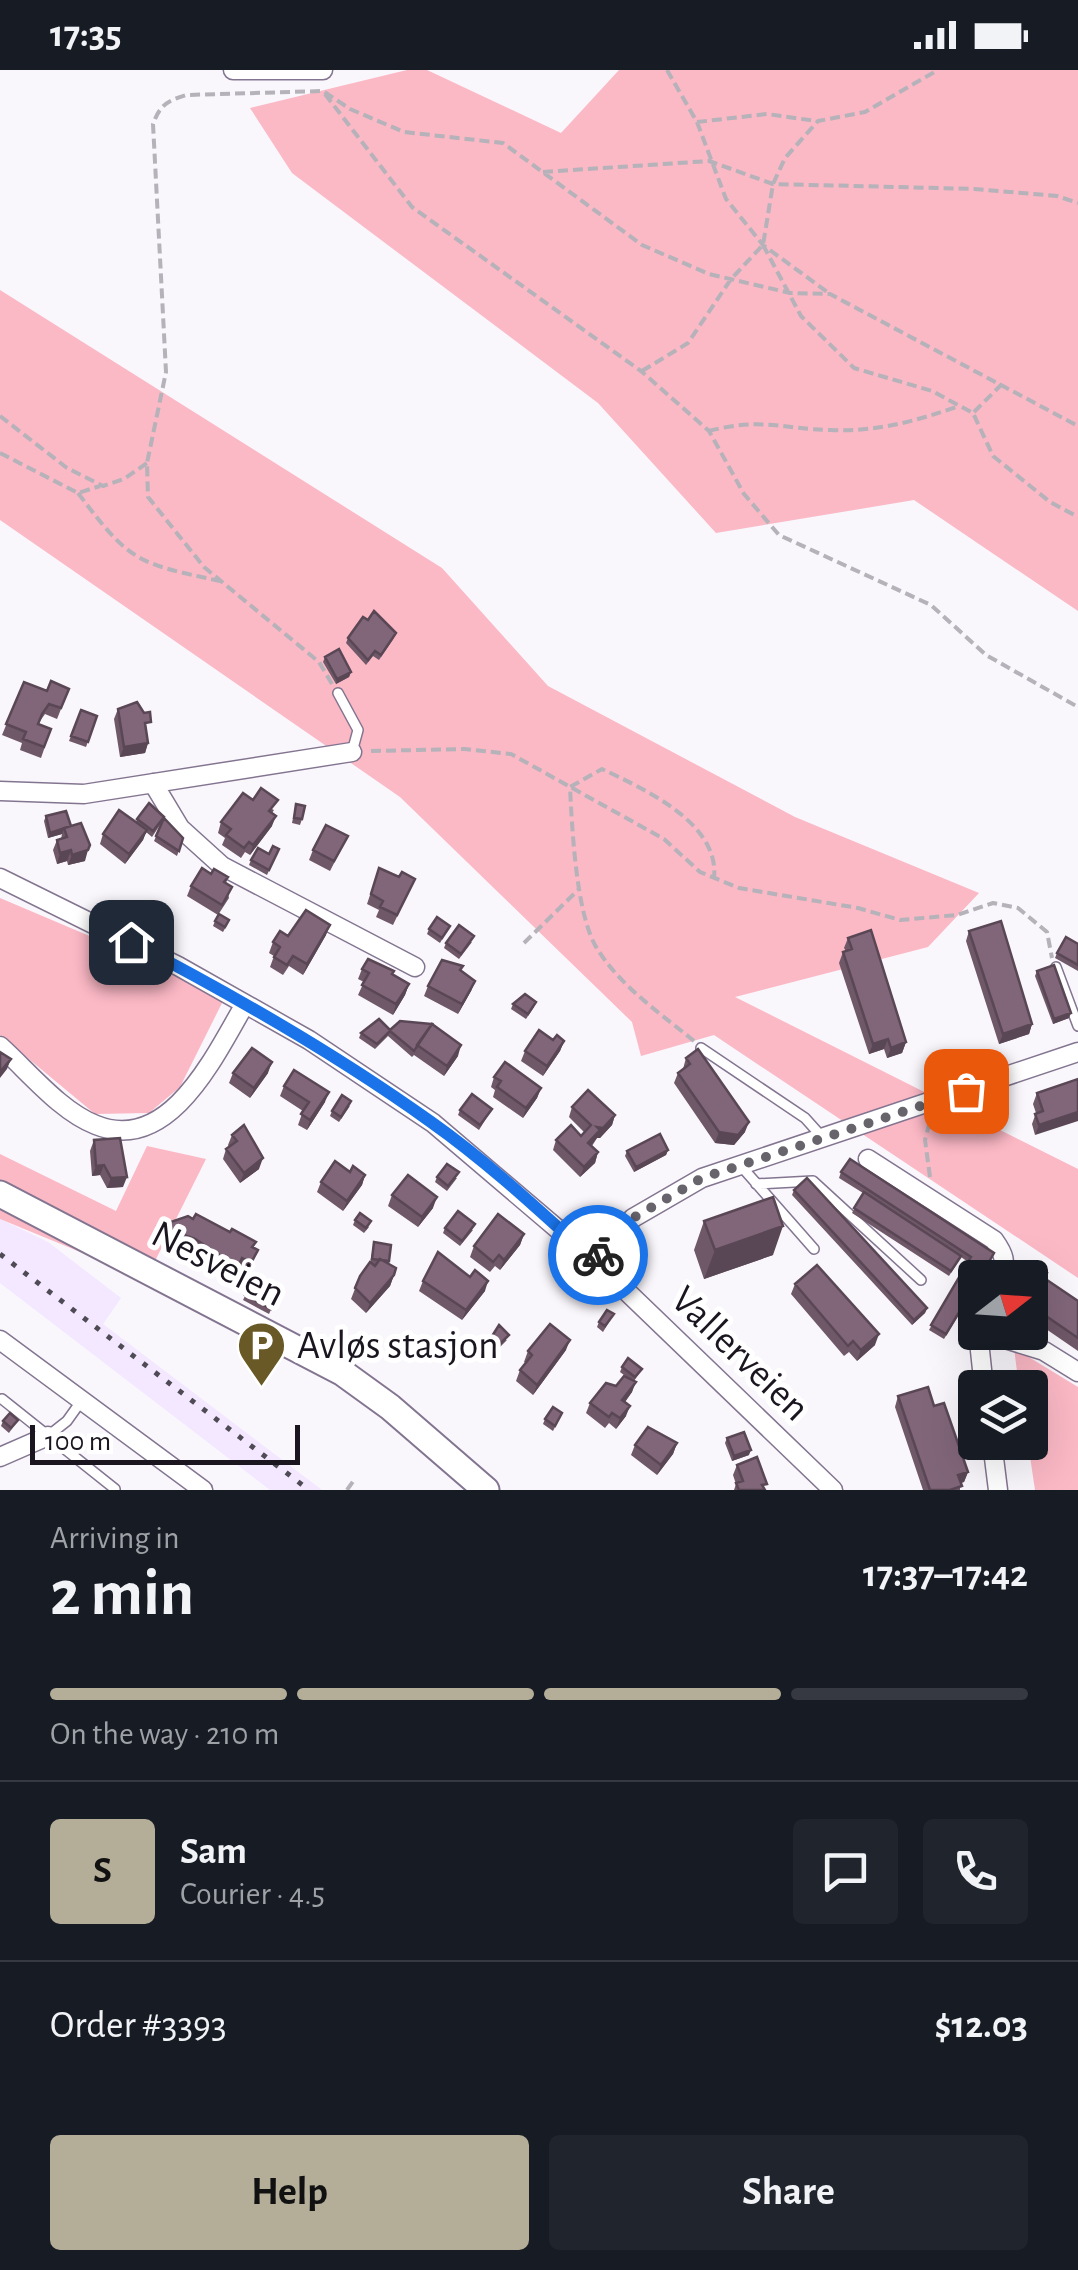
<!DOCTYPE html>
<meta charset="utf-8">
<style>
:root{--surface:#171b24;--page:#20242c;--text:#f1f3f6;--muted:#9ea1a6;--line:#363941;--accent:#b4ae99}
body{margin:0;font-family:"Alegreya Sans",sans-serif;background:var(--page);color:var(--text);height:100vh;display:flex;flex-direction:column;font-size:38px;white-space:nowrap}
*{box-sizing:border-box;margin:0}
p{font-size:32px;color:var(--muted)}
.icon{flex:none;width:55px;height:55px;fill:none;stroke:currentColor;stroke-width:2;stroke-linecap:round;stroke-linejoin:round}
.map{position:relative;height:1420px;overflow:hidden}
.sheet{display:flex;flex-direction:column;background:var(--surface);flex:1}
.sheet>*{flex:none}
.needle{width:65px;rotate:73deg}
.buttons{position:absolute;left:958px;top:1190px;display:grid;gap:20px}
.buttons a{display:grid;place-items:center;width:90px;height:90px;border-radius:10px;background:var(--surface);box-shadow:0 10px 40px #0002;font-size:50px}
.scale{position:absolute;left:30px;bottom:25px;width:270px;box-sizing:border-box;padding-left:10px;border:5px solid #1a151f;border-top:0;font-size:28px;line-height:35px;white-space:nowrap;color:#1a151f;-webkit-text-stroke:8px #fff;paint-order:stroke}
.pin{position:absolute;display:grid;place-items:center;width:85px;height:85px;color:#fff;margin:-42px;border-radius:20px;box-shadow:0 5px 15px #0006}
.courier{position:absolute;display:grid;place-items:center;width:100px;height:100px;margin:-50px;border:8px solid #1a73e8;border-radius:50%;background:#fff;color:#222;box-shadow:0 2px 12px #0007}
.overview em{font-style:normal;font-weight:700}
.overview div{display:flex;flex-direction:column-reverse}
.overview{display:flex;align-items:center;justify-content:space-between;height:170px;padding:0 50px}
h1{font-size:65px;font-weight:700;line-height:75px}
.bar{display:grid;grid-template-columns:repeat(4,1fr);gap:15px 10px;align-content:center;height:120px;padding:0 50px}
.bar i{height:12px;border-radius:8px;background:var(--line)}
.bar .active{background:var(--accent)}
.bar p{grid-column:span 4}
.line{display:flex;align-items:center;gap:25px;padding:0 50px;border-top:2px solid var(--line)}
.line div{flex:1}
.round{display:grid;place-items:center;flex:none;width:105px;height:105px;border-radius:10px;background:var(--page)}
.primary-button{display:flex;gap:20px;margin-top:auto;padding:20px 50px}
.primary-button a{flex:1;height:115px;border-radius:10px;background:var(--accent);color:#111;font-size:40px;font-weight:700;line-height:115px;text-align:center}
.primary-button a+a{background:var(--page);color:var(--text)}
.status{display:flex;justify-content:space-between;align-items:center;height:70px;padding:0 50px;background:var(--surface);direction:ltr}
.status svg{height:28px;fill:currentColor}
.map>svg:first-child{display:block}
.built{fill:#f3e8ff}
.green{fill:#fbb8c5}
.lines{fill:none;stroke-linecap:round;stroke-linejoin:round}
.lane-casing{stroke:#837590;stroke-width:12}
.street-casing{stroke:#837590;stroke-width:21}
.secondary-casing{stroke:#837590;stroke-width:29}
.path{stroke:#b5b2b9;stroke-width:4;stroke-dasharray:10 5;stroke-linecap:butt}
.lane{stroke:#fff;stroke-width:9}
.street{stroke:#fff;stroke-width:18}
.secondary{stroke:#fff;stroke-width:25}
.rail{stroke:#4f4b54;stroke-width:5;stroke-dasharray:5 10;stroke-linecap:butt}
.wall{fill:#6f5868}
.shaded-wall{fill:#5a4755}
.building{fill:#816679;stroke:#5a4755;stroke-width:2.5}
.done{stroke:#68646c;stroke-width:10;stroke-dasharray:0 18}
.route{stroke:#1a73e8;stroke-width:12}
.labels{text-anchor:middle;dominant-baseline:central;stroke-width:10;stroke-linejoin:round;paint-order:stroke}
.street-label{font-size:40px;fill:#1a151f;stroke:#fff}
.poi-label{font-size:40px;fill:#1a151f;stroke:#fff;text-anchor:start}
</style>
<div class="status"><b>17:35</b><svg viewBox="0 0 49 12"><path d="M0 12V9h3v3zM5 12V6h3v6zM10 12V3h3v9zM15 12V0h3v12zM26 1h20v11H26zM47 4h2v5h-2z"/></svg></div>
<div class="map">
<svg width="1078" height="1420" viewBox="0 0 1078 1420">
<rect width="100%" height="100%" fill="#f9f6fc"/>
<path class="built" d="M0,1149L48,1172L121,1228L103,1254L322,1420H270L0,1213Z"/>
<path class="green" d="M407,0H427L561,63L619,0H1078V541L914,430L716,463L598,333L292,103L250,38Z
M0,220L442,498L548,616L795,747L979,823L928,877L735,927L1078,1099V1208L714,965L641,986L632,952L400,727L0,450Z
M0,828L172,901L224,929L180,1017L149,1043L95,1044L0,965Z
M147,1076L206,1089L146,1209L0,1149V1084L116,1141Z
M1014,1278L1078,1317V1420H1035L1028,1373L1030,1318L1019,1317Z"/>
<g class="lines">
<defs>
<path id="lane" d="M338,623L358,660L352,682
M1056,897L1078,956
M701,978L805,1048L823,1068
M741,1096L814,1179
M756,1114L813,1111L921,1210
M2,1329L115,1419
M48,1366L67,1351L82,1330"/>
<path id="street" d="M233,0H323
M153,713L180,758L222,796L415,897
M0,721L84,724L352,682
M0,808L178,896L309,970L433,1053L594,1190L833,1420
M0,976C29,1002 60,1041 96,1055C170,1085 216,983 245,934
M868,1089L994,1170C1004,1184 1007,1191 1000,1208
M594,1190L633,1148L702,1108L1078,982
M978,1262L984,1318
M983,1262L1044,1281L1078,1302
M0,1270L203,1420
M992,1372L998,1420
M0,1387L48,1366"/>
<path id="secondary" d="M0,1124L343,1303L390,1337L486,1420"/>
</defs>
<use href="#lane" class="lane-casing"/>
<use href="#street" class="street-casing"/>
<use href="#secondary" class="secondary-casing"/>
<path class="path" d="M667,0L697,52L726,129L763,175L830,224
M325,24L412,137L641,301L709,361L744,424L779,465L931,535L986,585L1078,637
M697,52L767,44L816,51
M543,102L709,91L773,114L975,119L1057,126L1078,133
M763,175L801,246L854,298L932,321L973,343L993,386L1050,432L1078,447
M642,301L688,273L731,209L763,175L773,114L785,88L818,51L865,42L938,0
M974,342L1002,314
M0,346L67,398L103,416L124,409L147,393
M709,361C763,347 780,359 831,360C877,362 916,351 959,336
M0,383L78,423L100,416
M78,423C130,492 136,493 220,511
M332,614L319,592L204,497L148,427L147,393L166,302L153,54C160,35 167,31 186,25L323,21L350,39L404,62L503,73L642,175L709,204L790,223L830,224L1078,356
M371,681L465,679L511,684L664,769L700,802L739,818L858,838L900,850L957,845L993,833L1018,838L1047,862L1052,888
M524,873L580,818
M694,971C660,943 617,914 595,875C576,840 572,758 570,717L602,699C644,719 720,753 714,808
M930,1107L925,1070L931,1047
M347,1420L354,1410"/>
<use href="#lane" class="lane"/>
<use href="#street" class="street"/>
<use href="#secondary" class="secondary"/>
<path class="rail" d="M0,1184L309,1420"/>
</g>
<path class="wall" d="M348,568H394L379,590L373,586L366,595L346,573Z
M325,587L351,602L349,607L336,614L323,592Z
M24,612L47,621L69,619L57,649L45,644L38,654L51,659L41,688L20,680L22,673L2,665Z
M118,639L147,662L148,673L145,683L120,687L114,649Z
M81,640L97,646L86,677L69,671Z
M253,730L274,740L272,743V756L250,785L245,782L241,788L222,775L225,768L218,763L221,752Z
M296,734L302,749L300,755L292,753Z
M46,746L71,756L85,791L68,795L67,791L57,794L53,780L57,770L61,769L62,764L48,768L44,751Z
M164,748L183,768L177,786L154,771Z
M137,749L162,752L152,767L146,762L143,770L125,794L100,774L103,764L136,752Z
M348,766L330,801L309,790L313,780Z
M279,779L267,805L249,795L251,790Z
M379,798L399,807L415,809L393,855L376,847L379,840L367,834Z
M211,804L228,807L226,813L229,828L218,845L187,826L191,816Z
M215,851L227,855L223,862L213,856Z
M450,856L440,873L427,864L429,859Z
M969,861L1032,954L1029,964L999,974L966,871Z
M326,865L303,905L289,896L283,905L270,897L274,886L269,883L273,872L288,866Z
M848,868L906,972L902,983L887,988L884,979L869,984L839,893L843,882L846,881L844,878Z
M472,872L459,889L444,878L446,873Z
M1078,874V901L1055,888L1057,883Z
M463,896L461,901L475,911L471,921L458,944L424,926L428,916Z
M362,899L409,914L405,925L393,945L358,925L364,912L358,909Z
M1037,901L1069,948L1053,954L1035,906Z
M513,934L534,937L526,949L511,939Z
M390,960L440,961L458,986L444,1006L414,985L412,987L388,966L375,979L359,968L361,963Z
M553,970L564,971L560,981L543,1006L521,991L525,981Z
M686,988L745,1062L734,1075L715,1073L674,1013L678,1003L683,999Z
M233,1003H268L250,1028L229,1013Z
M494,1007L541,1018L537,1028L523,1048L493,1027L495,1020L491,1017Z
M1078,1009L1035,1065L1032,1054L1036,1043L1033,1034L1037,1023Z
M284,1016L325,1032L307,1060L298,1055L303,1041L280,1026Z
M350,1036L339,1052L330,1046L332,1041Z
M572,1037L615,1045L612,1055L600,1068H597L592,1076L598,1082L595,1093L580,1107L553,1080L556,1070L581,1066L584,1062L569,1047Z
M492,1039L479,1060L458,1045L460,1040Z
M232,1065L259,1099L240,1113L223,1089L226,1079L229,1077L228,1075Z
M94,1070L123,1117L107,1118L100,1105L92,1106L90,1081Z
M668,1080L666,1085L634,1102L625,1086L627,1081Z
M841,1102L994,1183L981,1208H975V1218L944,1269L929,1260L968,1192L961,1187L949,1206L852,1143L863,1123L839,1108Z
M365,1105L362,1115L343,1141L317,1122L321,1112Z
M437,1107L457,1108L447,1121L435,1112Z
M794,1120L927,1238L925,1243L912,1255L792,1125Z
M392,1125L433,1138L418,1157L388,1136Z
M193,1149L256,1172L253,1178L258,1180L248,1203L238,1199L234,1207L192,1179L155,1166L159,1156Z
M355,1150L369,1157L364,1163L353,1155Z
M704,1151L773,1185L704,1209L694,1180Z
M445,1158L473,1160L460,1176L443,1163Z
M524,1164L520,1175L500,1200L495,1196L490,1202L470,1187L474,1176Z
M374,1172L394,1205L390,1216L366,1243L351,1229L360,1206L370,1193Z
M556,1202L579,1211L569,1221L554,1207Z
M1047,1203L1045,1208L1078,1231V1281L1030,1248V1208L1038,1204Z
M423,1211L485,1221L462,1250L419,1221Z
M795,1214L875,1275L857,1291L849,1282L844,1286L791,1224Z
M250,1216L276,1229L269,1244L243,1230Z
M614,1244L603,1262L597,1257L599,1252Z
M507,1270L497,1280L487,1276L489,1271Z
M566,1280L533,1325L516,1311L520,1300L526,1293L524,1292L528,1281Z
M622,1297L642,1299L634,1311L632,1322L625,1332L626,1346L616,1359L609,1353L605,1358L586,1343L590,1333L628,1308L620,1302Z
M898,1326L934,1336L968,1402L964,1412L960,1413V1420H923L895,1337Z
M562,1343L553,1361L543,1354L545,1349Z
M18,1350L9,1363L1,1356L3,1351Z
M727,1368L749,1385L732,1391L725,1373Z
M677,1373L673,1384L657,1405L631,1385L635,1375Z
M737,1395L765,1419V1420H734L736,1414L733,1405Z"/>
<path class="shaded-wall" d="M351,602L349,607L336,614L337,609Z
M148,673L145,683L120,687L124,677Z
M276,746L272,756L250,785L253,775Z
M64,759L62,764L48,768L50,763Z
M147,760L143,770L125,794L129,784Z
M71,780L67,791L57,794L60,783Z
M88,780L85,791L68,795L72,785Z
M330,855L326,865L303,905L307,894Z
M475,911L471,921L458,944L462,934Z
M409,914L405,925L393,945L396,934Z
M1071,943L1069,948L1053,954L1054,949Z
M1032,954L1029,964L999,974L1003,964Z
M888,969L884,979L869,984L873,974Z
M564,971L560,981L543,1006L547,996Z
M906,972L902,983L887,988L891,978Z
M461,975L458,986L444,1006L447,996Z
M11,989L7,999L0,1008V1002Z
M272,992L268,1003L250,1028L254,1018Z
M541,1018L537,1028L523,1048L526,1038Z
M329,1022L325,1032L307,1060L310,1050Z
M1078,1042V1051L1035,1065L1039,1055Z
M615,1045L612,1055L600,1068H597L585,1083L597,1057Z
M749,1052L745,1062L734,1075L715,1073L719,1062Z
M668,1080L666,1085L634,1102L636,1097Z
M598,1082L595,1093L580,1107L584,1097Z
M263,1088L259,1099L240,1113L244,1103Z
M104,1095L100,1105L92,1106L96,1096Z
M365,1105L362,1115L343,1141L347,1131Z
M127,1107L123,1117L107,1118L111,1108Z
M437,1127L433,1138L418,1157L422,1147Z
M783,1156L773,1185L704,1209L715,1180Z
M524,1164L520,1175L500,1200L504,1190Z
M394,1205L390,1216L366,1243L370,1233Z
M488,1211L485,1221L462,1250L466,1240Z
M927,1238L925,1243L912,1255L914,1250Z
M879,1264L875,1275L857,1291L861,1280Z
M570,1270L566,1280L533,1325L537,1315Z
M636,1312L632,1322L619,1340L622,1330Z
M630,1336L626,1346L616,1359L620,1348Z
M677,1373L673,1384L657,1405L661,1395Z
M751,1380L749,1385L732,1391L734,1386Z
M968,1402L964,1412L954,1415L958,1405Z"/>
<path class="building" d="M374,541L396,563L381,585L375,581L368,590L348,568L363,547L368,550Z
M339,579L351,602L337,609L325,587Z
M51,611L69,619L61,638L49,634L42,644L38,654L51,659L44,677L23,669L26,662L6,654L24,612L47,621Z
M137,632L144,643L150,642L151,652L145,653L148,673L124,677L118,639Z
M81,640L97,646L88,672L71,666Z
M261,718L278,730L269,741L276,746L253,775L249,772L244,778L226,765L231,759L221,752L243,723L253,730Z
M149,733L164,747L153,761L137,749Z
M296,734L305,736L302,749L294,748Z
M119,740L147,760L129,784L103,764Z
M66,741L71,756L50,763L46,746Z
M164,748L183,768L179,781L156,766Z
M81,753L90,775L88,780L72,785L71,780L60,783L57,770L67,767L64,758Z
M326,755L348,766L334,791L313,780Z
M273,776L279,779L269,800L251,790L258,778L269,784Z
M202,798L211,804L214,799L228,807L224,812L232,817L222,835L191,816Z
M379,798L399,807L402,802L415,809L397,845L380,837L383,831L371,824Z
M306,840L330,855L307,894L293,886L287,895L274,887L280,877L273,872L280,861L288,866Z
M219,844L229,850L225,857L215,851Z
M437,847L450,856L442,868L429,859Z
M1001,851L1032,954L1003,964L969,861Z
M459,855L474,866L461,884L446,873Z
M871,860L906,972L891,978L888,969L873,974L843,882L852,879L848,868Z
M1066,867L1078,874V895L1057,883Z
M368,889L394,901L392,904L409,914L396,934L362,915L369,903L362,899Z
M442,890L463,896L460,900L475,911L462,934L428,916Z
M1054,895L1071,943L1054,949L1037,901Z
M525,924L536,932L528,944L513,934Z
M379,949L390,960L400,951L432,954L414,981L390,961L377,974L361,963Z
M432,954L461,975L447,996L417,975Z
M539,960L553,970L557,965L564,971L547,996L525,981Z
M252,978L272,992L254,1018L233,1003Z
M698,979L749,1052L738,1065L719,1062L678,1003L690,994L686,988Z
M0,982L11,989L0,1002Z
M505,992L541,1018L526,1038L497,1017L501,1011L494,1007Z
M294,1000L329,1022L310,1050L301,1044L309,1032L284,1016Z
M1078,1009V1042L1039,1055L1035,1044L1043,1041L1037,1023Z
M588,1020L615,1045L603,1058L597,1057L600,1060L588,1073L598,1082L584,1097L556,1070L571,1055L581,1066L591,1055L572,1037Z
M472,1024L492,1039L480,1055L460,1040Z
M342,1025L351,1031L341,1047L332,1041Z
M244,1055L263,1088L244,1103L226,1079L237,1071L232,1065Z
M660,1064L668,1080L636,1097L627,1081Z
M120,1068L127,1107L111,1108L104,1095L96,1096L94,1070Z
M850,1089L994,1183L980,1208H975V1216L946,1264L931,1255L971,1187L841,1102Z
M335,1091L350,1102L353,1096L365,1105L347,1131L321,1112Z
M447,1094L459,1102L448,1116L437,1107Z
M408,1105L437,1127L422,1147L392,1125Z
M807,1108L927,1238L914,1250L794,1120Z
M864,1122L961,1186L951,1201L854,1138Z
M773,1127L783,1156L715,1180L704,1151Z
M458,1141L475,1154L462,1171L445,1158Z
M360,1143L371,1151L366,1158L355,1150Z
M196,1144L230,1162L232,1159L256,1172L252,1177L258,1180L251,1193L242,1188L238,1197L195,1169L159,1156L188,1146L193,1149Z
M498,1144L524,1164L504,1190L499,1185L493,1192L474,1176Z
M374,1172L391,1175L389,1191L372,1189Z
M438,1182L470,1207L475,1200L488,1211L466,1240L423,1211Z
M380,1189L396,1198L394,1205L370,1233L355,1218L360,1206L370,1192L375,1196Z
M566,1192L581,1206L571,1216L556,1202Z
M817,1195L879,1264L861,1280L853,1271L848,1276L795,1214Z
M1041,1199L1047,1203L1044,1208L1078,1231V1268L1030,1235V1208H1024L1026,1203L1038,1204Z
M250,1216L276,1229L271,1239L245,1225Z
M607,1240L614,1244L605,1256L599,1252Z
M550,1254L570,1270L537,1315L520,1300L532,1285L528,1281Z
M499,1255L509,1265L499,1275L489,1271Z
M628,1288L642,1299L635,1307L622,1297Z
M624,1306L636,1312L622,1330L630,1336L620,1348L612,1343L609,1347L590,1333L606,1313L616,1316Z
M928,1317L934,1336L944,1333L968,1402L958,1405L962,1416L950,1420H930L898,1326Z
M553,1337L562,1343L555,1356L545,1349Z
M10,1343L18,1350L11,1358L3,1351Z
M648,1357L677,1373L661,1395L635,1375Z
M744,1362L751,1380L734,1386L727,1368Z
M757,1387L767,1414L762,1415L765,1420H739L736,1413L743,1411L737,1395Z"/>
<g class="lines">
<path class="done" d="M598,1185L633,1148L702,1108L966,1021"/>
<path class="route" d="M131,872C235,926 336,984 431,1052C489,1093 541,1142 594,1190L598,1185"/>
</g>
<defs>
<symbol id="parking-pin" viewBox="-11 -11 22 30"><path d="M0 17L-7.5 6A9.5 9.5 0 1 1 7.5 6Z" fill="#695927" stroke="#fff"/><path d="M-3.5-5.5H1a3.5 3.5 0 0 1 0 7H-1V5.5H-3.5ZM-1-3.4V-.6H.8a1.4 1.4 0 0 0 0-2.8Z" fill="#fff"/></symbol>
</defs>
<g fill-rule="evenodd">
<use href="#parking-pin" x="234" y="1248" width="55" height="75"/>
</g>
<g class="labels">
<g class="street-label">
<text transform="translate(218 1194) rotate(27)">Nesveien</text>
<text transform="translate(740 1284) rotate(44)">Vallerveien</text>
</g>
<g class="poi-label">
<text x="297" y="1276">Avløs stasjon</text>
</g>
</g>
</svg>
<div class="buttons">
<a><svg class="needle" viewBox="-14 -14 28 28"><path d="M0-13l5 13h-10z" fill="#e53935"/><path d="M0 13l5-13h-10z" fill="#9ea1a6"/></svg></a>
<a><svg class="icon" aria-label="layers" viewBox="0 0 24 24"><path d="M12 4l9 5-9 5-9-5zM3 14l9 5 9-5"/></svg></a>
</div>
<div class="scale">100 m</div>
<div class="pin" style="left:966px;top:1021px;background:#ea580c"><svg class="icon" aria-label="bag" viewBox="0 0 24 24"><path d="M5 8h14l-1 12H6zM9 8a3 3 0 0 1 6 0"/></svg></div>
<div class="pin" style="left:131px;top:872px;background:#1f2937"><svg class="icon" aria-label="home" viewBox="0 0 24 24"><path d="M3 11l9-7 9 7M6 9v11h12V9"/></svg></div>
<div class="courier" style="left:598px;top:1185px"><svg class="icon" aria-label="bike" viewBox="0 0 24 24"><circle cx="6" cy="16" r="4"/><circle cx="18" cy="16" r="4"/><path d="M6 16l4-8h5l3 8M10 8l3 8H6M13 5h3"/></svg></div>
</div>
<section class="sheet">
<div class="overview"><div><h1>2 min</h1><p>Arriving in</p></div><em>17:37–17:42</em></div>
<div class="bar"><i class="active"></i><i class="active"></i><i class="active"></i><i></i><p>On the way · 210 m</p></div>
<div class="line" style="height:180px"><b class="round" style="background:var(--accent);color:#111">S</b><div><b>Sam</b><p>Courier · 4.5</p></div><a class="round"><svg class="icon" aria-label="chat" viewBox="0 0 24 24"><path d="M4 5h16v11H9l-5 4z"/></svg></a><a class="round"><svg class="icon" aria-label="phone" viewBox="0 0 24 24"><path d="M5 4h4l2 5-3 2q2 4 5 5l2-3 5 2v4C11 20 4 13 5 4z"/></svg></a></div>
<div class="line" style="height:130px"><div>Order #3393</div><b>$12.03</b></div>
<div class="primary-button"><a>Help</a><a>Share</a></div>
</section>
